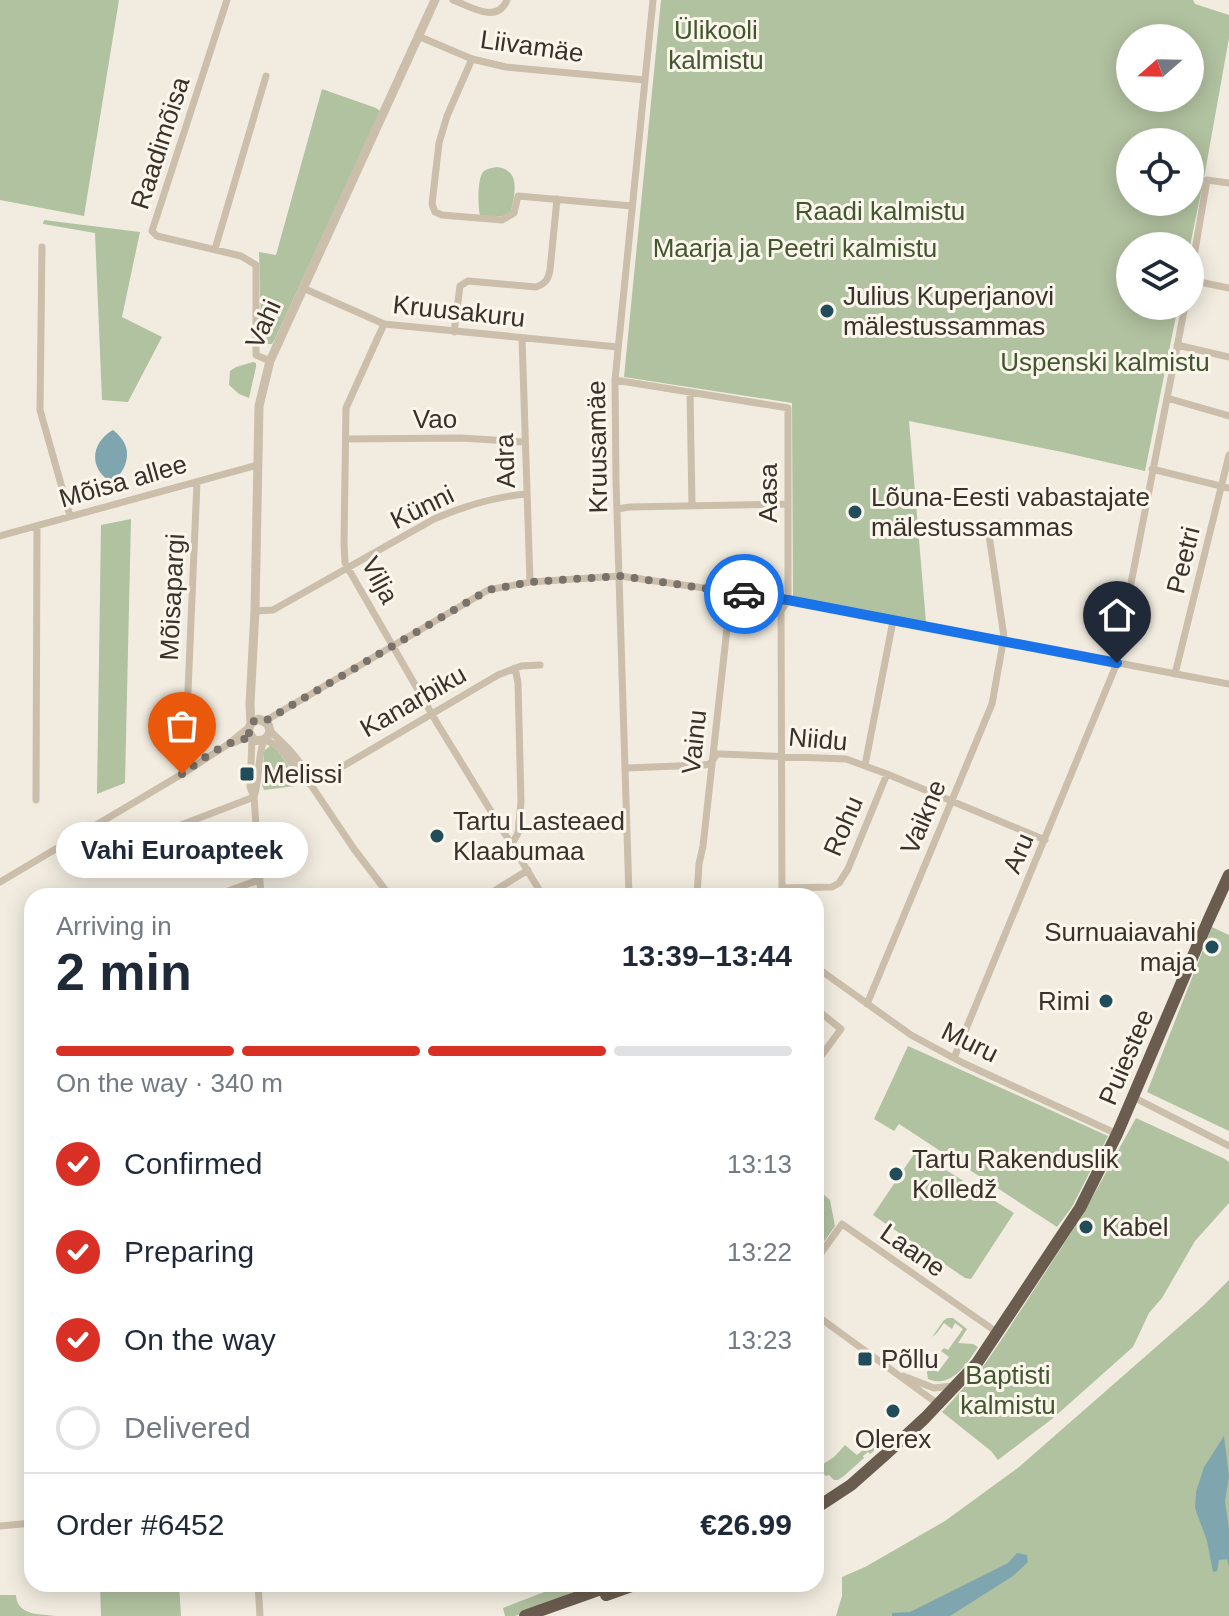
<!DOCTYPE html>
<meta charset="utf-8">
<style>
:root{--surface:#fff;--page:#f6f6f7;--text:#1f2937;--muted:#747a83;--line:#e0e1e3;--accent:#d93025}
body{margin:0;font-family:Helvetica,sans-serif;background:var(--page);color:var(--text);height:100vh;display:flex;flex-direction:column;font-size:30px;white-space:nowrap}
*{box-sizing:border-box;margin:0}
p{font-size:26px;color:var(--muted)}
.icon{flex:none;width:44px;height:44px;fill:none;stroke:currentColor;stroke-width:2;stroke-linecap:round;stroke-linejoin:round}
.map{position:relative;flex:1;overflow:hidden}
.side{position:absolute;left:24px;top:888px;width:800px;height:704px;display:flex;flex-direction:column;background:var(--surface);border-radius:24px;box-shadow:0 4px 20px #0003}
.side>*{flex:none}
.needle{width:52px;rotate:250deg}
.buttons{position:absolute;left:1116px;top:24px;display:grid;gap:16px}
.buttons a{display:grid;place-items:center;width:88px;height:88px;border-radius:50%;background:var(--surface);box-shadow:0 4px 20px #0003;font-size:40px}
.pin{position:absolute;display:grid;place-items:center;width:68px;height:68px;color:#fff;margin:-82px -34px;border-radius:50% 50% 50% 0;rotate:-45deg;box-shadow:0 0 8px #0007}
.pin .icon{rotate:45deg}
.courier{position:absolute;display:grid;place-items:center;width:80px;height:80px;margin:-40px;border:6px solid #1a73e8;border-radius:50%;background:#fff;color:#222;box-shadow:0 2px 10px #0007}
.bubble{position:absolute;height:56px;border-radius:28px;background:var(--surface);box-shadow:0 4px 20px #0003;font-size:26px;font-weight:600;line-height:56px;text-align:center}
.headline em{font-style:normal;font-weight:600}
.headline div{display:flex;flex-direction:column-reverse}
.headline{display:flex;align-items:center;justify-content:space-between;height:136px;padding:0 32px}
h1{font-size:52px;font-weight:600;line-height:60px}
.bar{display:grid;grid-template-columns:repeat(4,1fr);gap:12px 8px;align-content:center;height:96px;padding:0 32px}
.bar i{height:10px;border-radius:6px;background:var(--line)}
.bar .on{background:var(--accent)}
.bar p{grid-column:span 4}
.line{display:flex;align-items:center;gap:20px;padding:0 32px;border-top:2px solid var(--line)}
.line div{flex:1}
ol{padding:0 32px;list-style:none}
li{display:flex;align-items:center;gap:24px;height:88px}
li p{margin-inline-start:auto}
li .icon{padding:8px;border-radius:50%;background:var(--accent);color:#fff;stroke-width:4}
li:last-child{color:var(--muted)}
li i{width:44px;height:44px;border:4px solid var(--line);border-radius:50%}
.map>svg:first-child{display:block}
.green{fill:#b1c2a0;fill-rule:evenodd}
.water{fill:#7fa6af}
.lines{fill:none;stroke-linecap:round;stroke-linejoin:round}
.minor{stroke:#cbbeab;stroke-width:7}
.tertiary{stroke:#cbbeab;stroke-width:9}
.trunk{stroke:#6a5c4f;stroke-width:12}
.done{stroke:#7a726a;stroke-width:8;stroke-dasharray:0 14.4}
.route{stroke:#1a73e8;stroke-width:10}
.poi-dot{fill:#214d5a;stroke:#faf6ec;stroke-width:3}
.labels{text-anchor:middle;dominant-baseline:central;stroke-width:6;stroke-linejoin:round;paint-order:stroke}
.park-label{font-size:26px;fill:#42562f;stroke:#faf6ec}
.street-label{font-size:26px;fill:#39312a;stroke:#faf6ec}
.poi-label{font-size:26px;fill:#39312a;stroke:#faf6ec;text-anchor:start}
</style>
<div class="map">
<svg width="1229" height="1616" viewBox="0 0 1229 1616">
<rect width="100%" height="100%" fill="#f2ece0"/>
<path class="green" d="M0,0H119L84,216L0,200Z
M661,0H1193L1195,4L1229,15V38L1204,178L1190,246H1130V306H1178L1145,471L1062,452L909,421L926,622L793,598L792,403L624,377ZM1130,38H1190V98H1130ZM1130,142H1190V202H1130Z
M322,89L376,108L380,111L275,339L272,344H266L261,329L259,252L276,255Z
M497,167C521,170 515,194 511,211L503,216H480C478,207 477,180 483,172C487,168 492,168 497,167Z
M44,220L140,232L122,317L162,337L128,402L102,400L95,233L43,224Z
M253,362L256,363V367L249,398L239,394L229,385L230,371L236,367Z
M131,519L125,783L97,794L101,525Z
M270,746L275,747L298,779L295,786L264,790L262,785L264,751Z
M1212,927L1229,935V1131L1147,1092Z
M908,1046L1108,1136L1072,1207L1057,1227L899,1124L894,1131L874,1119Z
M1136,1118L1225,1159L1229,1162V1203L1195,1241L1162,1298L1149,1313L1133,1347L1052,1419L998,1460L991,1451L942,1412L984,1365L1000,1342L1082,1216Z
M916,1151L1014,1213L971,1279L965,1278L873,1215Z
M816,1188L830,1200L835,1226L816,1253Z
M1229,1280V1616H836L842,1596V1577L865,1567L945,1521L1019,1467L1204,1305Z
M948,1318H953L967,1329L958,1343L973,1344L978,1347C967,1364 951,1389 928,1379L927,1372L930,1367L938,1372L949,1357L941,1351L944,1348L948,1350L963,1329L955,1323L952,1329L944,1323L937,1333L932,1337L944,1320Z
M881,1435L886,1438L887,1440L870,1454L868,1452L863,1456L864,1458L844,1476L838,1480H834L829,1475L826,1476L817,1468L834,1457L845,1445L857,1455Z
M100,1584H179L181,1616H101Z
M565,1584H604L515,1616H505L503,1608Z
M0,1595H16C17,1616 40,1614 57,1616H0Z"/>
<path class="water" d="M113,430C118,434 124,440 126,447C130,460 122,478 109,481C88,466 92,442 113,430Z
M1224,1436L1229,1476L1225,1502L1229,1528V1567L1227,1559L1219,1560L1217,1571L1213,1572L1207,1541L1195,1508L1196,1492L1204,1467Z
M1017,1553L1027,1555L1028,1562L1013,1576L950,1616H892V1613L910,1612L1008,1563Z"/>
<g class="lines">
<path class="minor" d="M227,0L152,231L157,236L241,256L256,265V355L270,361
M453,0C471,7 497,24 507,0
M418,36L472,59L506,67L645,80
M472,59L447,116L439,143L432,204L435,212L442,215L502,220L514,213L518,196L632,206
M42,247L40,410L70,516
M215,249L266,76
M1190,280L1207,180L1229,183
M1190,280L1229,288
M303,288L384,324L618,347
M384,324L346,408L344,543L345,563L437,723L543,896
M454,332L460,286L468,281L536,287C545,284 548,280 550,270L557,199
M522,338L530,582
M1177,345L1229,357
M615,380L788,408V600L781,611L782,896
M690,392L692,505
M1167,398L1229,416
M346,439L461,438L524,442
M1152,469L1229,488
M617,509L630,507L788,504
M0,536L257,465
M255,611L273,610L434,519C464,506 494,497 526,494
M1175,674L1229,455
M187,714L197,482
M265,721L488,590L530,582L620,576L788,600L1229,684
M270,731C286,746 304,762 311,785L354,849L390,896
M233,743L245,738L252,739L250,787L254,797L261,896
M865,765L893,621
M626,768L704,765L710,764L717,754H721L846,759L887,774L1045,840
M311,785L498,675L521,666L540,665
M254,797C260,779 257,758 264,740C287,746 292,772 311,785
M36,800L37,526
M139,841L254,797
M512,844L518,833L521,802L518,683L515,668
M0,882L182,774L227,745L248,728
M782,888L832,887L839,883L848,869L887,774
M214,896L259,880
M486,896L528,870
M629,896L616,481L615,380L653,0
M697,896L699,864L703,846L731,592
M816,967L911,1035L963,1063L1117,1134
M867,1004L992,704L1004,637L988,528
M816,1009L841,1029L816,1063
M954,1058L1117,663V655L1185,306
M1133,1097L1229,1146
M816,1260L842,1224L998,1333
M816,1315L938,1404
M903,1376L934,1388L952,1386
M0,1526L32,1523
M258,1584L260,1616"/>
<path class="tertiary" d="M251,723L259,719L268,724L270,731C268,739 262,742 254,740L248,731L251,723L250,704L255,611L259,406L270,361L435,0"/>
<path class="trunk" d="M816,1508L851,1485L886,1454L925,1418L977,1363L1080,1208L1117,1134L1208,921L1229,875
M606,1595L637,1584
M525,1616L615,1584"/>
</g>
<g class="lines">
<path class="done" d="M182,774C199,762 231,736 252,739L248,731L249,725L254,721H265L488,590L530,582L620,576L744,594"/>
<path class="route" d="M744,594L788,600L1117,663"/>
</g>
<g class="poi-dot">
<circle cx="827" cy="311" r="8"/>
<circle cx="855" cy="512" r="8"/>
<rect x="239" y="766" width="16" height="16" rx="4"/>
<circle cx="437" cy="836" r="8"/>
<circle cx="1212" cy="947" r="8"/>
<circle cx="1106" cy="1001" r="8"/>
<circle cx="896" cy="1174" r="8"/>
<circle cx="1086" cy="1227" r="8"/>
<rect x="857" y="1351" width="16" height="16" rx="4"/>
<circle cx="893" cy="1411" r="8"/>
</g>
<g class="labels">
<g class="park-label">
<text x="716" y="30">Ülikooli<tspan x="716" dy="30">kalmistu</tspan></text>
<text x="880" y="211">Raadi kalmistu</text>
<text x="795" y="248">Maarja ja Peetri kalmistu</text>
<text x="1105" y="362">Uspenski kalmistu</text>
<text x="1008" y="1375">Baptisti<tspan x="1008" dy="30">kalmistu</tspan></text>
</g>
<g class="street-label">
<text transform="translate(532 46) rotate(8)">Liivamäe</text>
<text transform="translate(160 143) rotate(-72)">Raadimõisa</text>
<text transform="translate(459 311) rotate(6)">Kruusakuru</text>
<text transform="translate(263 324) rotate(-66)">Vahi</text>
<text x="435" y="419">Vao</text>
<text transform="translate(597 447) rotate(-91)">Kruusamäe</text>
<text transform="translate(505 461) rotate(-92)">Adra</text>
<text transform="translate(123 481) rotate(-16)">Mõisa allee</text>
<text transform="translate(768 493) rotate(-90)">Aasa</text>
<text transform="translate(422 507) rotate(-26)">Künni</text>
<text transform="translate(1183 560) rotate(-76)">Peetri</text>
<text transform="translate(380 580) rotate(62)">Vilja</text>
<text transform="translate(172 597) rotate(-87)">Mõisapargi</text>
<text transform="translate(413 701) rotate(-30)">Kanarbiku</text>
<text transform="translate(818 739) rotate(5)">Niidu</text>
<text transform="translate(694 742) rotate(-84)">Vainu</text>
<text transform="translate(923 817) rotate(-67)">Vaikne</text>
<text transform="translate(843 826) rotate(-67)">Rohu</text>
<text transform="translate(1018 853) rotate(-67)">Aru</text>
<text transform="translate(970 1042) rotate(26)">Muru</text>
<text transform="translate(1126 1057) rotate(-67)">Puiestee</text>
<text transform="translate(913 1250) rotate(35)">Laane</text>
</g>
<g class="poi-label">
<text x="843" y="296">Julius Kuperjanovi<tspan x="843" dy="30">mälestussammas</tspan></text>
<text x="871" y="497">Lõuna-Eesti vabastajate<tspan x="871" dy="30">mälestussammas</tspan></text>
<text x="263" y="774">Melissi</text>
<text x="453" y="821">Tartu Lasteaed<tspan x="453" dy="30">Klaabumaa</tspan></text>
<text x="1196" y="932" text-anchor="end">Surnuaiavahi<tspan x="1196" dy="30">maja</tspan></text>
<text x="1090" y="1001" text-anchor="end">Rimi</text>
<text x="912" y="1159">Tartu Rakenduslik<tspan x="912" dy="30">Kolledž</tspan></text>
<text x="1102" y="1227">Kabel</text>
<text x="881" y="1359">Põllu</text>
<text x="893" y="1439" text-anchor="middle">Olerex</text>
</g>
</g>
</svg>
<div class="buttons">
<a><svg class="needle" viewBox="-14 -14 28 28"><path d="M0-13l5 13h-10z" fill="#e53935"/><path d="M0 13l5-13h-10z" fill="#747a83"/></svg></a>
<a><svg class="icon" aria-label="locate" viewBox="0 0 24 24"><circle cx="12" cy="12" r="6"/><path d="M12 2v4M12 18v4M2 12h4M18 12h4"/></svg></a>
<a><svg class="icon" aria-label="layers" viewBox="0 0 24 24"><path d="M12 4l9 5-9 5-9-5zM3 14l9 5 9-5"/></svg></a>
</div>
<div class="pin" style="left:182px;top:774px;background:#ea580c"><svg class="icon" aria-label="bag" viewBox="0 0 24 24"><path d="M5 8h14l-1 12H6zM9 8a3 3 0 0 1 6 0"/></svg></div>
<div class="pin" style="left:1117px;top:663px;background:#1f2937"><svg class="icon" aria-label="home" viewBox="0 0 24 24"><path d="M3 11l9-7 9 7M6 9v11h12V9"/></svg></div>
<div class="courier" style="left:744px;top:594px"><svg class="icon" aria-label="car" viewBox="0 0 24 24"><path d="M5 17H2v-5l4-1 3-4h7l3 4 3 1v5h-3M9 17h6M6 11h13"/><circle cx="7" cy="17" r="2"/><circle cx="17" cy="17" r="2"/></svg></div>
<div class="bubble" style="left:56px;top:822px;width:252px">Vahi Euroapteek</div>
<section class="side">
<div class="headline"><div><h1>2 min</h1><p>Arriving in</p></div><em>13:39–13:44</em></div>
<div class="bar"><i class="on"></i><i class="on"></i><i class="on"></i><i></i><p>On the way · 340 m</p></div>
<ol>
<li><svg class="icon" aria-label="check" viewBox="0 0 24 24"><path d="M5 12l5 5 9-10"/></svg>Confirmed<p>13:13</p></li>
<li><svg class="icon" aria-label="check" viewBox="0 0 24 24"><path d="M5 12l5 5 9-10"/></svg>Preparing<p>13:22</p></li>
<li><svg class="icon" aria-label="check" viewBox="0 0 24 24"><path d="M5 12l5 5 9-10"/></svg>On the way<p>13:23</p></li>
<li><i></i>Delivered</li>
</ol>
<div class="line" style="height:104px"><div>Order #6452</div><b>€26.99</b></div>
</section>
</div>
